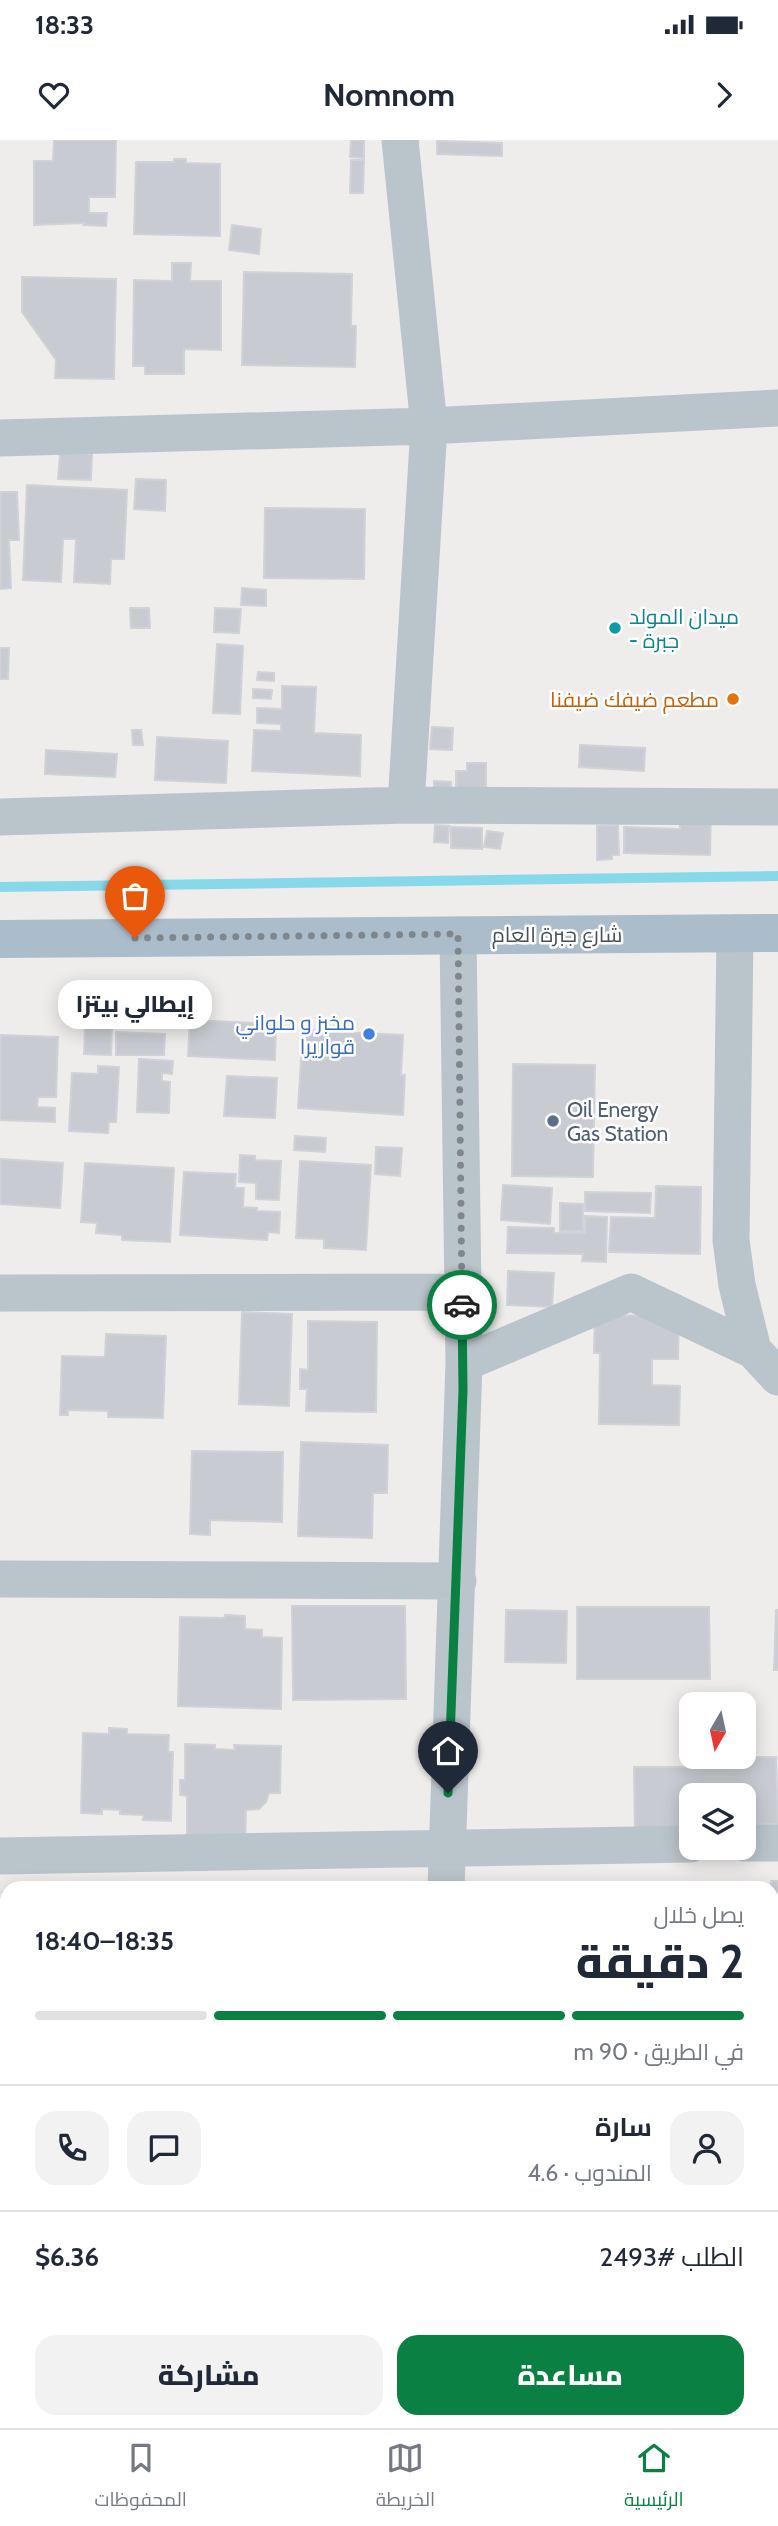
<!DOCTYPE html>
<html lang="ar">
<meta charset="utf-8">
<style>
:root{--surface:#fff;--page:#f2f2f3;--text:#1f2937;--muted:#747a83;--line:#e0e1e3;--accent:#0b8043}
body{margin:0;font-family:Cabin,Cairo,sans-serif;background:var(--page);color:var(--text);direction:rtl;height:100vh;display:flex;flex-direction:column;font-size:26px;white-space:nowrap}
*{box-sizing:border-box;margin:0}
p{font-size:23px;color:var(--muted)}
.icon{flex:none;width:38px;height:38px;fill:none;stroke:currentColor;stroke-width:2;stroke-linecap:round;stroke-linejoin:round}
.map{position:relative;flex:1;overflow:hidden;direction:ltr}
.drawer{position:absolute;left:0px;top:1741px;width:779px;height:548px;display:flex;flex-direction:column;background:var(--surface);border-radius:21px 21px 0 0;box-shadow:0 4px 18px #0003;direction:rtl}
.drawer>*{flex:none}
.needle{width:46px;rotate:189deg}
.fabs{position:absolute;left:679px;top:1552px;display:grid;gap:14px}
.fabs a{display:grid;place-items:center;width:77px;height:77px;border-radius:14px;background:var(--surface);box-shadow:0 4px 18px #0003;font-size:35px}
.pin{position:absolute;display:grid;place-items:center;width:60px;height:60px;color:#fff;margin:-72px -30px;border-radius:50% 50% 50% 0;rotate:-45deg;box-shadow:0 0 7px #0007}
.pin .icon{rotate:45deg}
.courier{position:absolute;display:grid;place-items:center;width:70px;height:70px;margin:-35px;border:5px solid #0b8043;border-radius:50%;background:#fff;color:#222;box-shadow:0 2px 9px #0007}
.bubble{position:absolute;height:49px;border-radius:21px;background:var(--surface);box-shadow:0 4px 18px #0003;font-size:23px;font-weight:800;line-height:49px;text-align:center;direction:rtl}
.overview em{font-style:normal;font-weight:800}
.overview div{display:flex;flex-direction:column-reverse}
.overview{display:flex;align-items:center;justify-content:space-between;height:119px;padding:0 35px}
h1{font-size:46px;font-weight:800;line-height:52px}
.bar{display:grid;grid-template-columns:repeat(4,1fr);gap:10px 7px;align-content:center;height:84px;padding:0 35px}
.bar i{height:9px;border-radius:5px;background:var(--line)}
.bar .active{background:var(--accent)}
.bar p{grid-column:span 4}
.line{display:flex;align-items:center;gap:18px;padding:0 35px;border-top:2px solid var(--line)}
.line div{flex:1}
.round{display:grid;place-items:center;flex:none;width:74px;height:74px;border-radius:21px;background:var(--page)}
.action{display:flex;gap:14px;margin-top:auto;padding:14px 35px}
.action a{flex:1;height:80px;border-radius:21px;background:var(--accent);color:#fff;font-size:28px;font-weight:800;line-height:80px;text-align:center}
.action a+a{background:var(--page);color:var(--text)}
.status{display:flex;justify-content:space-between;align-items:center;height:49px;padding:0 35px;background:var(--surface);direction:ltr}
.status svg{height:19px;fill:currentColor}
header{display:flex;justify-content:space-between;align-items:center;height:91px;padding:0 35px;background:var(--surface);font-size:32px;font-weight:800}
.tab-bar{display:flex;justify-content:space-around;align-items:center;height:98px;border-top:2px solid var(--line);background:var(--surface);font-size:19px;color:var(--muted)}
.tab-bar a{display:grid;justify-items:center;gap:4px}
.tab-bar .active{color:var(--accent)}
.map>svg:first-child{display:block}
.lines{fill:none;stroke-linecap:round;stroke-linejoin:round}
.stream{stroke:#87d9e9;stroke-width:10}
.building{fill:#c8cbd1;stroke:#d0d2d7;stroke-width:2}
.minor{stroke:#bac4cb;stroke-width:37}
.major{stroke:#abbdcb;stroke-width:38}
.done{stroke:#80878c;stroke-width:7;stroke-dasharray:0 12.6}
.route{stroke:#0b8043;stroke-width:9}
.culture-dot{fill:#0f9aa8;stroke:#fff;stroke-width:2.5}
.food-dot{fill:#e8710a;stroke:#fff;stroke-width:2.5}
.shop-dot{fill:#3f7fe0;stroke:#fff;stroke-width:2.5}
.service-dot{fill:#5c6f8a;stroke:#fff;stroke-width:2.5}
.labels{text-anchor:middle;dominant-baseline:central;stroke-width:5;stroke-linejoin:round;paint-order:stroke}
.culture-label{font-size:21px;fill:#0d838f;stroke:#fff;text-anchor:start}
.food-label{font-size:21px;fill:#c56008;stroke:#fff;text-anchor:end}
.street-label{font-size:21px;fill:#455059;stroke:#fff}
.shop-label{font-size:21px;fill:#366cbe;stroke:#fff;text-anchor:end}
.service-label{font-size:21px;fill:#4e5e75;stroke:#fff;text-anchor:start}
</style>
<div class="status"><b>18:33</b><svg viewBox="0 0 49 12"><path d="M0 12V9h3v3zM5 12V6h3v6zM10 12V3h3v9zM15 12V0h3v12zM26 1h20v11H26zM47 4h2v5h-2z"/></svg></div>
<header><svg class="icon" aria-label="forward" viewBox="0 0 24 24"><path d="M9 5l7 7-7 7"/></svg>Nomnom<svg class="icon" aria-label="heart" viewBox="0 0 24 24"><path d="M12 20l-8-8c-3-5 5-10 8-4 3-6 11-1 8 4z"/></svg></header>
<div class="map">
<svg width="778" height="2288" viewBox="0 0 778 2288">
<rect width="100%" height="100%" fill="#efecec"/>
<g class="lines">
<path class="stream" d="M0,747L778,736"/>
</g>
<path class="building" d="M54,0H116L115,57H89V73H107L106,86L84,85L85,83L34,85V21H53Z
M351,0H364V18L350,17Z
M437,1L502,3V16L437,14Z
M174,19H186V23L220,24V96L134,94L136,22H174Z
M351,20H364L363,53H350Z
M232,85L261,89L259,114L229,110Z
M172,123H191L190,141H221V210L184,209V234H145V226H133L134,140L172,141Z
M244,132L352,134L351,186H356L355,227L242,225Z
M22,137L116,139L114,239L55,238L56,220L22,172Z
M60,313L92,314L91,340L58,339Z
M136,339L166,340L165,371L134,369Z
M27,345L127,350L124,419H111L110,444L74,442L76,399H63L61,442L23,440Z
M0,352H17L19,400H9L11,448L0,449Z
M265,368L365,369L364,439L264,438Z
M242,448L266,450V466L241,465Z
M130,468H149L150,488H131Z
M215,468L241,469L239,493L214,492Z
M217,504L243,506L240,574L213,573Z
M0,508H9L8,539H0Z
M258,532L274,533V541L257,540Z
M282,546L316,547L314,593L361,595L360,636L252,631L254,590L281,591V584L257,583V568L282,569Z
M253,549L272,550L271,559L253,558Z
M432,587L453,588L452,610L430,609Z
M132,590H141L143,605H133Z
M157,597L228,601L226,643L155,640Z
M580,605L645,608L644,631L579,627Z
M46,610L117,614L115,637L45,634Z
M467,623H486V656H456V631H467Z
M434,641L451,642V655L434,654Z
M680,670H711L710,715L624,713V687L680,689Z
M435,685L449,686L448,703L434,702Z
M618,685L619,715H612V719L597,720V686Z
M451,687L482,688V709L451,708Z
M487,691L503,693L500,709L484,707Z
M190,880L276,884L275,920L188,916Z
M85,887L112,888L111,915L84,914Z
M303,890L403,895L401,935H405L403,975L298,968Z
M116,892L165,894L164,915H116Z
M0,895L58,897L56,957H38L37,967L55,968V982L0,980Z
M139,919L173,921L172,934L162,933V941L170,942L169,973L137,972Z
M513,924L595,925L593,1037L512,1036Z
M98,926L119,927L116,982H109L108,993L69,991L72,933L98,934Z
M227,936L277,938L275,978L224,976Z
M295,996L326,998L325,1012L294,1010Z
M376,1007L402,1008L400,1036L375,1034Z
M240,1015L255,1016V1020L281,1021L279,1060L256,1059V1043L239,1042Z
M0,1019L63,1023L60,1068L0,1064Z
M300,1021L371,1025L366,1110L324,1108V1099L296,1098Z
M85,1023L174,1028L170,1102L122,1100V1095L96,1093L97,1083L81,1082Z
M184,1032L236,1034L235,1048H244L243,1067L257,1068V1071L280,1072L279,1093L268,1092L267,1100L180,1095Z
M503,1045L552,1048L550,1084L501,1080Z
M656,1046L701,1047L700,1114L609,1112L611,1077L655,1078Z
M585,1052L651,1053L650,1073L585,1071Z
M560,1063L583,1064V1091H560Z
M585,1076L607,1077L606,1122L582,1121L583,1114L507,1113L508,1087L554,1088V1093H585Z
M508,1131L554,1133L552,1167L507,1165Z
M242,1172L292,1174L289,1266L239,1264Z
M595,1175L679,1176L678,1219H652V1245L680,1246L679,1285L599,1284L600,1213H594Z
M308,1181L377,1182L376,1272L306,1271L307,1249H300V1229L308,1230Z
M106,1194L166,1196L163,1278L108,1277V1271L68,1270V1275H60L62,1216L105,1217Z
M301,1302L388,1305L387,1353H373L372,1398L298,1396Z
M192,1311L283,1312L282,1382L210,1380V1395L190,1394Z
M292,1466H405L406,1559L293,1560Z
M577,1467H709L710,1539H577Z
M506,1470L567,1471L566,1523L505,1522Z
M776,1470H778V1530H774Z
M225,1475L245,1476V1489L262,1490V1497L282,1498L281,1569L178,1566L180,1477L224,1478Z
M109,1588L127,1589V1594L169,1595L168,1612H173L171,1681L143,1680L144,1675L120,1674V1670L102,1669V1674L81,1673L83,1593L109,1594Z
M185,1604L215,1605V1609L235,1610L234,1605L281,1606L280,1653H269L266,1662L259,1669L246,1670L245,1702L187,1701V1656L180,1655V1640H185Z
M711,1617H776L778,1684L744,1685V1656H691V1685H688V1691L635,1692L634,1627H711Z
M771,1741H778V1838H772Z
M3,1752H7V1779H0Z
M0,1781L2,1805H7V1847L0,1848Z
M772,1876H778V1935H772Z
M0,1883L7,1884V1969H0Z
M775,2055L778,2056V2085L773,2084Z
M772,2095L778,2096V2108L772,2107Z
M772,2116H778V2129H772Z
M0,2171L7,2172V2251H0Z
M772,2172H778V2263L772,2262Z"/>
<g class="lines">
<path class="minor" d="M400,0L429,286L406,665
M0,298L429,286L778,268
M0,677L406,665L778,667
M735,793L731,1100L737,1145L753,1210L778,1237
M0,1153L462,1152
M464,1223L631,1152L753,1210
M0,1439L458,1441
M744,1703H778
M0,1716L691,1704
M446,1748L464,1223L458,795
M0,1997H7
M772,2004L778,2003
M772,2282H778
M385,2288L729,2282"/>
<path class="major" d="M0,799L778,793"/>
</g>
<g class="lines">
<path class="done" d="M135,798L458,794L462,1165"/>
<path class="route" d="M448,1653L463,1250L462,1165"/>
</g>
<circle class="culture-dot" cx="615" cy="488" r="7"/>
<circle class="food-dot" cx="733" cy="559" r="7"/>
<circle class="shop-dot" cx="369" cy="894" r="7"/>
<circle class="service-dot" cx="553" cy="981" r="7"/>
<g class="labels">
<g class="culture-label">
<text x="629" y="476">ميدان المولد<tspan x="629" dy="24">- جبرة</tspan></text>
</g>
<g class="food-label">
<text x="719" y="559">مطعم ضيفك ضيفنا</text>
</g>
<g class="street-label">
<text x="557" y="794">شارع جبرة العام</text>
</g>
<g class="shop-label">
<text x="355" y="882">مخبز و حلواني<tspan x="355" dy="24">قواريرا</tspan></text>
</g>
<g class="service-label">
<text x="567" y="969">Oil Energy<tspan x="567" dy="24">Gas Station</tspan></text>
</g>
</g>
</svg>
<div class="fabs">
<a><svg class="needle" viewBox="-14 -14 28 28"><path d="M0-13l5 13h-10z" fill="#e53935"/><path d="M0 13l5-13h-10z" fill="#747a83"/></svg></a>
<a><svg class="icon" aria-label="layers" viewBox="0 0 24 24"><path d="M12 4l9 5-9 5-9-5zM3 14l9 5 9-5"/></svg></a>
</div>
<div class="pin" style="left:135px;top:798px;background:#ea580c"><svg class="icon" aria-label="bag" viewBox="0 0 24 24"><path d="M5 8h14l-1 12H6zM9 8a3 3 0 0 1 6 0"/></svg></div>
<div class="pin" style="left:448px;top:1653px;background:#1f2937"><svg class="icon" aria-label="home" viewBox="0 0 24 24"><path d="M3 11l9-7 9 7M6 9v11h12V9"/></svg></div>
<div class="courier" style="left:462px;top:1165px"><svg class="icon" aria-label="car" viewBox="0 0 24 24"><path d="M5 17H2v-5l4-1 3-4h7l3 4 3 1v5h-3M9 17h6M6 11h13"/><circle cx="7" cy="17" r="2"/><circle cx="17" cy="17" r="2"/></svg></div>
<div class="bubble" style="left:58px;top:840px;width:154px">إيطالي بيتزا</div>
<section class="drawer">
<div class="overview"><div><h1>2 دقيقة</h1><p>يصل خلال</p></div><em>18:35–18:40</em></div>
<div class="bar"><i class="active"></i><i class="active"></i><i class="active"></i><i></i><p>في الطريق · 90 m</p></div>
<div class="line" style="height:126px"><a class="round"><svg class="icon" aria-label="person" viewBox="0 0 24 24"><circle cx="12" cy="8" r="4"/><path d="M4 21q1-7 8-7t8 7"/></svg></a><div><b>سارة</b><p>المندوب · 4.6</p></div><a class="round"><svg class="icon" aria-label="chat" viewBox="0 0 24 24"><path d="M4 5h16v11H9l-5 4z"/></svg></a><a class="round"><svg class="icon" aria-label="phone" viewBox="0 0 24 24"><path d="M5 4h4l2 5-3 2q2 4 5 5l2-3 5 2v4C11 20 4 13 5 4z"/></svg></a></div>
<div class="line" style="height:91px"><div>الطلب #2493</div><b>$6.36</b></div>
<div class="action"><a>مساعدة</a><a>مشاركة</a></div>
</section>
</div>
<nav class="tab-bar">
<a class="active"><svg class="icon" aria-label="home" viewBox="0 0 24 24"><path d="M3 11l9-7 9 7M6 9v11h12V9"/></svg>الرئيسية</a>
<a><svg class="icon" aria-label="map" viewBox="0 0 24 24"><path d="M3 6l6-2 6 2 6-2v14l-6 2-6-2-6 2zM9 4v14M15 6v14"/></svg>الخريطة</a>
<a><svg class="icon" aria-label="saved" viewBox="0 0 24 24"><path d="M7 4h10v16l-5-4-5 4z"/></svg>المحفوظات</a>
</nav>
